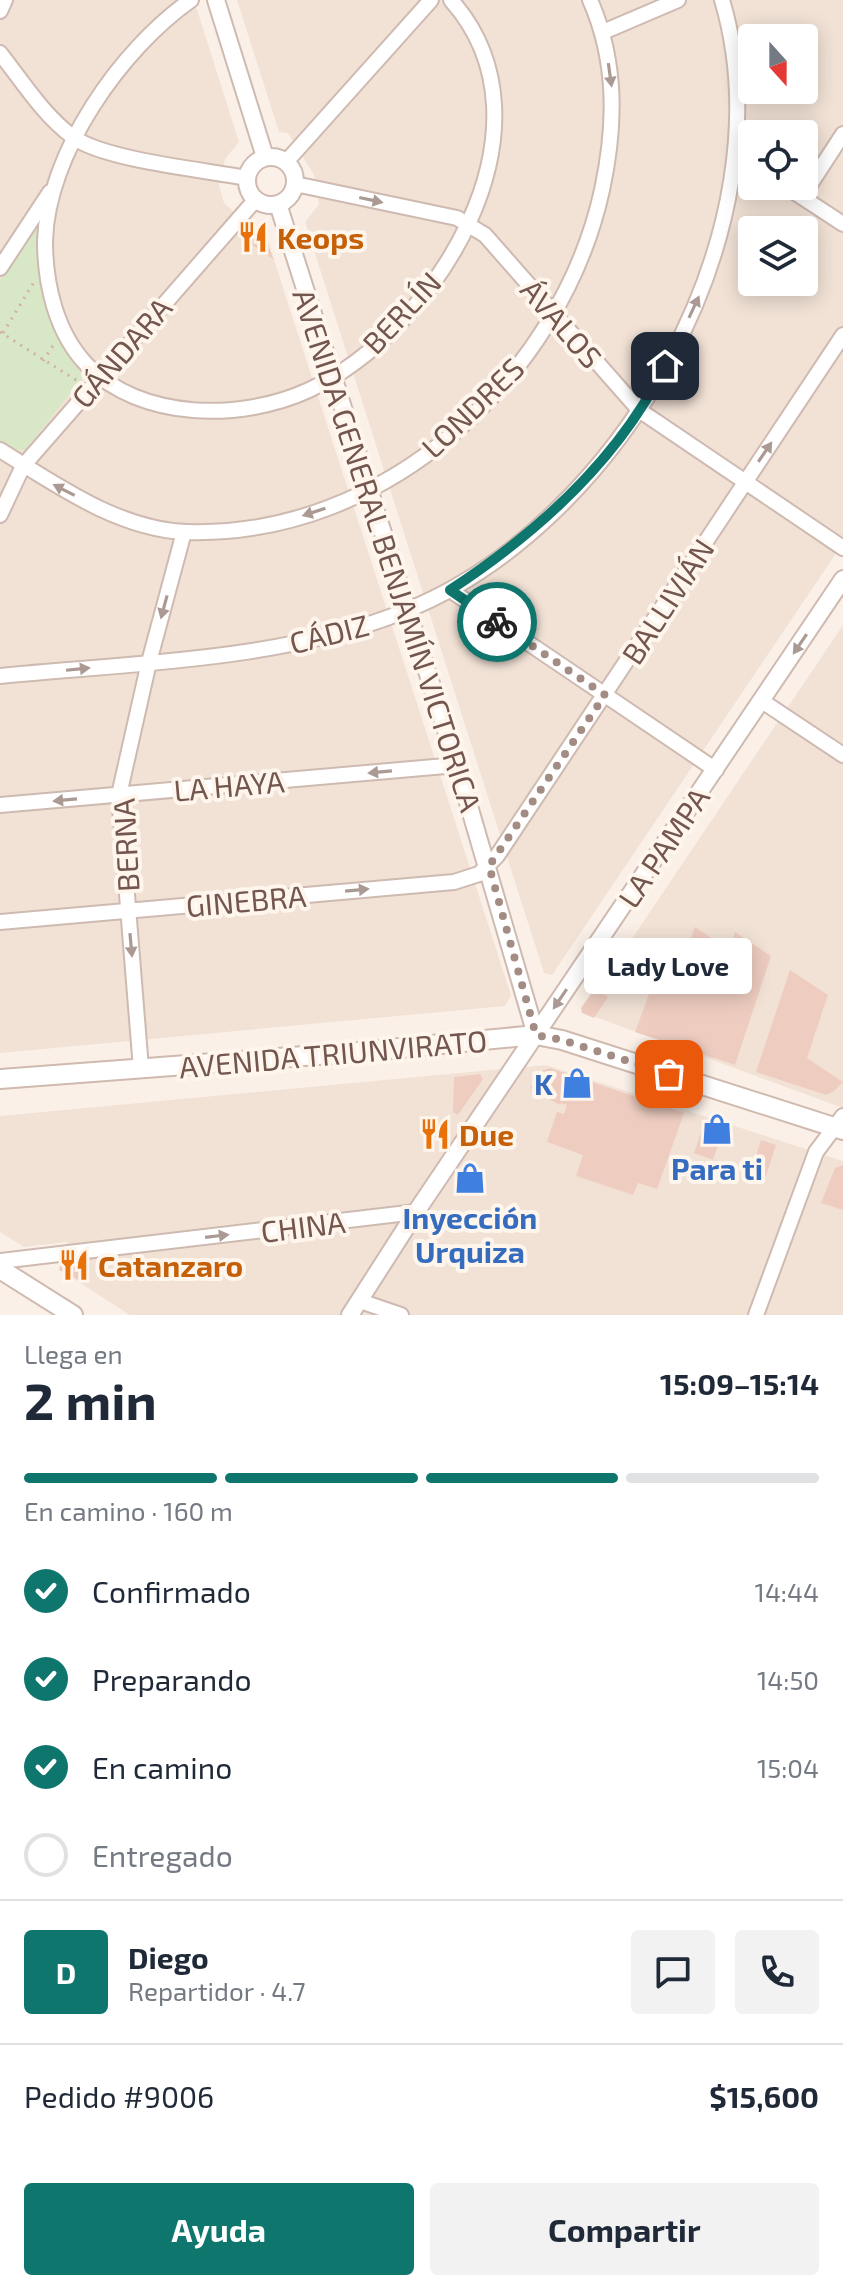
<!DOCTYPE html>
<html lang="es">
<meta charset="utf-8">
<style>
:root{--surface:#fff;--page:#f2f2f3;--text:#1f2937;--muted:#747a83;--line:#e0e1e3;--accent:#0f766e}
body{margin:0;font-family:"Exo 2",sans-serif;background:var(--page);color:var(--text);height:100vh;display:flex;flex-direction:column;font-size:30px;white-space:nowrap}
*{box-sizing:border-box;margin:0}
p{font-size:26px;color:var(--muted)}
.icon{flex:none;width:44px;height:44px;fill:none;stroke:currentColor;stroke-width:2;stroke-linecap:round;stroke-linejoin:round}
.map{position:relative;height:1315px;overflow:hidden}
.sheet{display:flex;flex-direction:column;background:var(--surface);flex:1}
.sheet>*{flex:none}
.needle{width:52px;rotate:159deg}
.tools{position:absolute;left:738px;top:24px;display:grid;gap:16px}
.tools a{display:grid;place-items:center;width:80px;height:80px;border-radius:8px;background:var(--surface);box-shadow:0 4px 20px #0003;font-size:40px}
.pin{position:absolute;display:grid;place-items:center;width:68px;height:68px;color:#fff;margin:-34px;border-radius:16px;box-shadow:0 4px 12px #0006}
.courier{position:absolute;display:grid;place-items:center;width:80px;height:80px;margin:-40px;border:6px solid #0f766e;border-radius:50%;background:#fff;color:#222;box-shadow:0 2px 10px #0007}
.bubble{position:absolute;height:56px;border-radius:8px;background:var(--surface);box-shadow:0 4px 20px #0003;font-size:26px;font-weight:700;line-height:56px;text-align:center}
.summary em{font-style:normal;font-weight:700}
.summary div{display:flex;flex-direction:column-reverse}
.summary{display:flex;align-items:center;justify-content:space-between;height:136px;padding:0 24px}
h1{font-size:52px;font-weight:700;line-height:60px}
.bar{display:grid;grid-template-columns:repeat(4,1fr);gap:12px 8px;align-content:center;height:96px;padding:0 24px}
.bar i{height:10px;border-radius:6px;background:var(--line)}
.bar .active{background:var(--accent)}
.bar p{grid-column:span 4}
.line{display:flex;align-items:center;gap:20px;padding:0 24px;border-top:2px solid var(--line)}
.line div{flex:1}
.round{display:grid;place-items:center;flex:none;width:84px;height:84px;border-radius:8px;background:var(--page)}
ol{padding:0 24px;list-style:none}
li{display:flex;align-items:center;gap:24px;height:88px}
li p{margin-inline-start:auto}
li .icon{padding:8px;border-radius:50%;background:var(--accent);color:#fff;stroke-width:4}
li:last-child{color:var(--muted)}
li i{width:44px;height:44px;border:4px solid var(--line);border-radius:50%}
.action{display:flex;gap:16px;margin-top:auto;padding:16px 24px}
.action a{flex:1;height:92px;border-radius:8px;background:var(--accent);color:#fff;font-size:32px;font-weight:700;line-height:92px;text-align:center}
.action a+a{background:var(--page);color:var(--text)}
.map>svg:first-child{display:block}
.residential{fill:#f2e2d6;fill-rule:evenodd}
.green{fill:#d8e8c6}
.building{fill:#eecdc0}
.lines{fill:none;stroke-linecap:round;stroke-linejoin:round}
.minor-casing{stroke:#cebab1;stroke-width:18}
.tertiary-casing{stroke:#cebab1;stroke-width:20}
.secondary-casing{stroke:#d0b9ae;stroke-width:22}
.path{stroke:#d3b0a3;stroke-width:3;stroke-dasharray:2 6;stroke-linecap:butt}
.minor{stroke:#fff;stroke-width:14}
.tertiary{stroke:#fff;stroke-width:16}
.secondary{stroke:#fff;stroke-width:18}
.oneway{fill:#ab9a94}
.done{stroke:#a38c83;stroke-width:8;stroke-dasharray:0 14.4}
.route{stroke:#0f766e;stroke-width:10}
.labels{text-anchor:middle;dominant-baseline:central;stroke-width:8;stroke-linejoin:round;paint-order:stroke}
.food-label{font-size:30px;font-weight:bold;fill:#c56008;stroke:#fef5ed;text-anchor:start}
.street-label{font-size:30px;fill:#73564d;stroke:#fef5ed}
.shop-label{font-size:30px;font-weight:bold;fill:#366cbe;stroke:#fef5ed}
</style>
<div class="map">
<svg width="843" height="1315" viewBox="0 0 843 1315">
<rect width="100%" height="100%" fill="#fbf0e7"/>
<path class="residential" d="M0,0H194L239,142L225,159L219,185L224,203L255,231L266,235L511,995L505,1006L0,1053Z
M237,0H843V543L552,975L544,973L305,222L319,204L314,175L288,133L279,132ZM752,38H804V90H752ZM752,134H804V186H752ZM752,230H804V282H752Z
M843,625V1108L590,1015L588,1004Z
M546,1065L843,1161V1315H130L71,1277L67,1242L24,1247L0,1232V1116Z"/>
<path class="green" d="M30,229H37L41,233L64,338L83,378L25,450L14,449L0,441V280Z"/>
<path class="building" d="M254,231L264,235L274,260L245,240Z
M695,927L729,950L735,932L771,956L735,1065L635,1032L656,975L675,982Z
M790,970L828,995L807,1058L843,1082L834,1091L826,1095L756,1072Z
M595,988L608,997L594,1018L582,1013L581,1008Z
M550,1068L684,1113L657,1189L638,1183L633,1195L576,1176L583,1155L547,1142L557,1112L564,1114L567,1105L561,1103L560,1105L530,1088L541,1071Z
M480,1074L483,1079L458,1115L453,1112L454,1077Z
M705,1121L724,1128L713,1160L694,1153Z
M761,1140L776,1145L766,1176L751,1171Z
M843,1165V1210L821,1203L835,1168Z
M86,1258L87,1272L81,1281L59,1270L62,1259Z"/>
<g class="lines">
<defs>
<path id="minor" d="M191,0C121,49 47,154 45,241C45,284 56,333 87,365C141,421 242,421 309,390C437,330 563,126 451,0
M0,11L5,0
M603,32L678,0
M0,53C22,81 44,116 73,137C104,160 205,170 247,178
M735,154L752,165
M286,162L431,0
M295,184L457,218L485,235L639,410L843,548
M785,186L843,224
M802,197L843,134
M0,268L50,192
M0,450C55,484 119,530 187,532C385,538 561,377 602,190C616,125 617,61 590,0
M0,515L23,466L256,199
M450,590L716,770
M0,676C131,663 282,661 405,611C620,525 790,228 722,0
M762,701L843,755
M0,805L457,765
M0,922L454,882L479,874L497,856L843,335
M141,1069L119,795L149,662L184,532
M0,1261L416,1212
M360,1301L401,1315
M756,1315L816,1152L843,1116"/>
<path id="tertiary" d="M216,0L265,157
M247 181a24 24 0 1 1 48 0a24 24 0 1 1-48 0Z
M278,204L457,765L536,1035
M350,1315L416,1212L843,579"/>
<path id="secondary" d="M0,1079L358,1052L536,1035L562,1040L843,1130
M0,1269L73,1315"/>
</defs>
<use href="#minor" class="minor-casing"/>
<use href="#tertiary" class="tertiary-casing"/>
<use href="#secondary" class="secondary-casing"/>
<path class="path" d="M0,332L79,382
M3,333L34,282
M43,361L54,344"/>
<use href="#minor" class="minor"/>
<use href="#tertiary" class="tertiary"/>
<use href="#secondary" class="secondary"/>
</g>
<defs><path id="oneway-solid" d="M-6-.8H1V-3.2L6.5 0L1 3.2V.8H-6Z" transform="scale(2)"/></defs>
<g class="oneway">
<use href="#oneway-solid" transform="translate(610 75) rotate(82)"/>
<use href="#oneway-solid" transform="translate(371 200) rotate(12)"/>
<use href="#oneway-solid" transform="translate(694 307) rotate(-65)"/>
<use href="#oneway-solid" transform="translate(765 452) rotate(-56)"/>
<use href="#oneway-solid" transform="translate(64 490) rotate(-153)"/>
<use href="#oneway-solid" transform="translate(314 512) rotate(162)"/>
<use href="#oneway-solid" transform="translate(164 607) rotate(105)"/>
<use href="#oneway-solid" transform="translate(800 644) rotate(124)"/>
<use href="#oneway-solid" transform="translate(78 669) rotate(-6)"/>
<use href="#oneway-solid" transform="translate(380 772) rotate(175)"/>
<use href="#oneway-solid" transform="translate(65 800) rotate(175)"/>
<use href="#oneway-solid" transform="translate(357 890) rotate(-5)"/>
<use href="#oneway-solid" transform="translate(131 945) rotate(85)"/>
<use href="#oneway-solid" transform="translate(560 999) rotate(124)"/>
<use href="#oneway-solid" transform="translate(217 1236) rotate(-7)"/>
</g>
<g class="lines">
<path class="done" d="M497,622L605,695L489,866L536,1035L562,1040L669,1074"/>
<path class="route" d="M497,622L450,590C537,533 618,461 665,366"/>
</g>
<defs>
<symbol id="restaurant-bare" viewBox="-9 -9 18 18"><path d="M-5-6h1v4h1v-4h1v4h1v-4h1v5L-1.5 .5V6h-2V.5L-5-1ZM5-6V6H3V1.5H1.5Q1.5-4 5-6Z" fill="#e8710a" stroke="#fef5ed" stroke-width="2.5" paint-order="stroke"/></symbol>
<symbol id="shop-bare" viewBox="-9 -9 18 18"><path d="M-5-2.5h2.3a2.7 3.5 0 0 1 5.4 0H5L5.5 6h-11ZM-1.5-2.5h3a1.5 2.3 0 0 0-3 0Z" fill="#3f7fe0" stroke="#fef5ed" stroke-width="2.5" paint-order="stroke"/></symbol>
</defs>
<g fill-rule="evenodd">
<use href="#restaurant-bare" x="231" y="215" width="44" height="44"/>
<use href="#shop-bare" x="555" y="1061" width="44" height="44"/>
<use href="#shop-bare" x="695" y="1107" width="44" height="44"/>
<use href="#restaurant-bare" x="413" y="1112" width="44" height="44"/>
<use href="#shop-bare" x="448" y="1156" width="44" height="44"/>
<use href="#restaurant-bare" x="52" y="1243" width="44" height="44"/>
</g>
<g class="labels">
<g class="food-label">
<text x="277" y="237">Keops</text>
<text x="459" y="1134">Due</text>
<text x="98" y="1265">Catanzaro</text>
</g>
<g class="street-label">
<text transform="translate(401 312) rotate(-47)">BERLÍN</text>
<text transform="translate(562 323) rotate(49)">ÁVALOS</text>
<text transform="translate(121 352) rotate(-49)">GÁNDARA</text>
<text transform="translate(472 407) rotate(-44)">LONDRES</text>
<text transform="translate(388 550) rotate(72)">AVENIDA GENERAL BENJAMÍN VICTORICA</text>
<text transform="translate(667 601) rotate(-57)">BALLIVIÁN</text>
<text transform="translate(329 633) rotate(-14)">CÁDIZ</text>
<text transform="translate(229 785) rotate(-5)">LA HAYA</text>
<text transform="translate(125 845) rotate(-93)">BERNA</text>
<text transform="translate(663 847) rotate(-56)">LA PAMPA</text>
<text transform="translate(246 900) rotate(-5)">GINEBRA</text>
<text transform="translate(333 1053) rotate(-5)">AVENIDA TRIUNVIRATO</text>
<text transform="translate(303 1226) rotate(-7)">CHINA</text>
</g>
<g class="shop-label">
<text x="553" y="1083" text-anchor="end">K</text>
<text x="717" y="1168">Para ti</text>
<text x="470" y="1217">Inyección<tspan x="470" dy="34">Urquiza</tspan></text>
</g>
</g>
</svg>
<div class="tools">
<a><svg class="needle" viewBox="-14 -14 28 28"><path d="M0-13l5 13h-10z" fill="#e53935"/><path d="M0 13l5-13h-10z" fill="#747a83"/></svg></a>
<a><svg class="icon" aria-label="locate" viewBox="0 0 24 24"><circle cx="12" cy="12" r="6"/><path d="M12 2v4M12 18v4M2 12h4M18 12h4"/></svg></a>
<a><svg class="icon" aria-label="layers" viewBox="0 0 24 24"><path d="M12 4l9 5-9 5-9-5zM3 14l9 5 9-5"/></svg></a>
</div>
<div class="pin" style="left:669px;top:1074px;background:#ea580c"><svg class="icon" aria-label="bag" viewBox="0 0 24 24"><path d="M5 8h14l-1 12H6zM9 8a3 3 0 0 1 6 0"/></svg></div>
<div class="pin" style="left:665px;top:366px;background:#1f2937"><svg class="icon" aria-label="home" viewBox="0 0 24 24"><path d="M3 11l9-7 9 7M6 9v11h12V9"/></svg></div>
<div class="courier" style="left:497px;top:622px"><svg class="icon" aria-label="bike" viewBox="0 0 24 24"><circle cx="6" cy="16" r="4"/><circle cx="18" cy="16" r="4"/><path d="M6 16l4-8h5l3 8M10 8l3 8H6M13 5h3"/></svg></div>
<div class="bubble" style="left:584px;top:938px;width:168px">Lady Love</div>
</div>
<section class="sheet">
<div class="summary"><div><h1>2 min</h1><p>Llega en</p></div><em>15:09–15:14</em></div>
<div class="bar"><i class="active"></i><i class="active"></i><i class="active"></i><i></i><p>En camino · 160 m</p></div>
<ol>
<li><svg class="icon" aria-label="check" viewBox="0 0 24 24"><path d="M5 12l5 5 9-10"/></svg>Confirmado<p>14:44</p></li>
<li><svg class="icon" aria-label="check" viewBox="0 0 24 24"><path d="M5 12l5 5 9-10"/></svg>Preparando<p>14:50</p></li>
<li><svg class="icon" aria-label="check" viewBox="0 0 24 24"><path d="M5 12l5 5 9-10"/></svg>En camino<p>15:04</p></li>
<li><i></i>Entregado</li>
</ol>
<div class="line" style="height:144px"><b class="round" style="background:var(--accent);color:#fff">D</b><div><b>Diego</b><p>Repartidor · 4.7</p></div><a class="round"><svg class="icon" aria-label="chat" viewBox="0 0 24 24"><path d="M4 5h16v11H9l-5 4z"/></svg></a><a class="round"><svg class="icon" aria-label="phone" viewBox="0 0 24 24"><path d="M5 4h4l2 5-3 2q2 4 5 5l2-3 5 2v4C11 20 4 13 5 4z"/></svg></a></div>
<div class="line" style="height:104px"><div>Pedido #9006</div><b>$15,600</b></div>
<div class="action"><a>Ayuda</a><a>Compartir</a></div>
</section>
